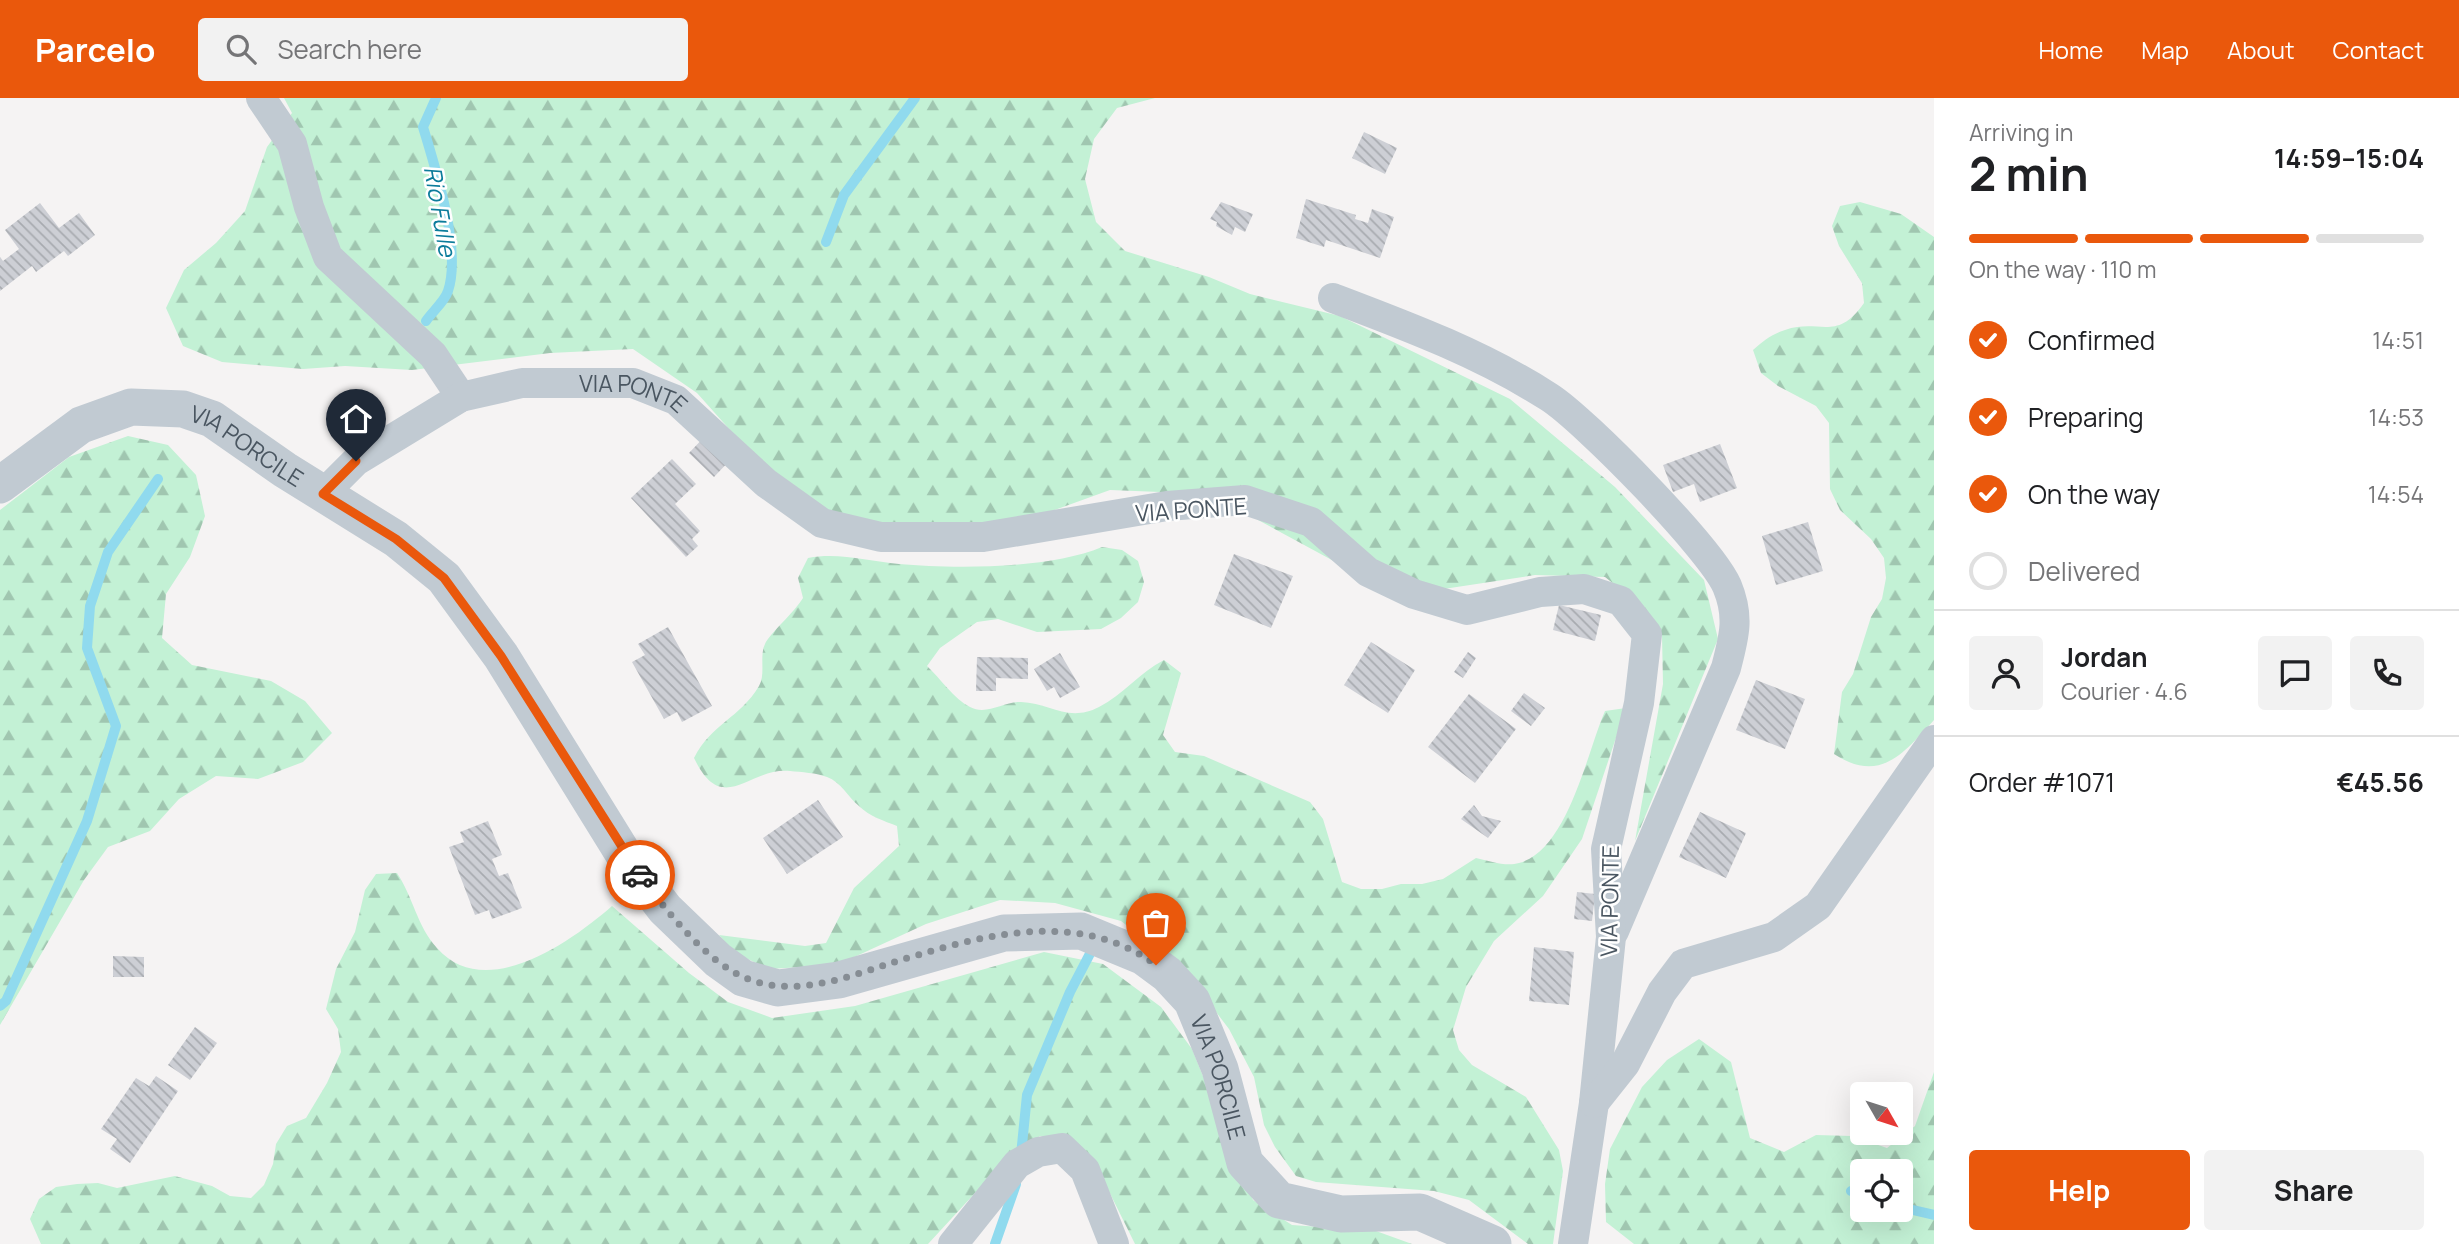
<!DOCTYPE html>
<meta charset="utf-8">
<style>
:root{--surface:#fff;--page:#f2f2f2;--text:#202124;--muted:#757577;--line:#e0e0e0;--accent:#ea580c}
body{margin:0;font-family:Manrope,sans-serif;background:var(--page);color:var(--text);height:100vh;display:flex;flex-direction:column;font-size:26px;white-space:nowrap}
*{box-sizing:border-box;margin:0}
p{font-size:23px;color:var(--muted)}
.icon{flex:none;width:38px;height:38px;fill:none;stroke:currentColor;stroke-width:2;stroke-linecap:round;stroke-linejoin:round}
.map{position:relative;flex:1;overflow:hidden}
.drawer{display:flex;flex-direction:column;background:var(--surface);width:525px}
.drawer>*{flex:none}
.needle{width:46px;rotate:129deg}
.tools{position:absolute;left:1850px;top:984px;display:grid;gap:14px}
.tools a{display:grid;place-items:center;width:63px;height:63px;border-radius:7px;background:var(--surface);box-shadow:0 7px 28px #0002;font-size:35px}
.pin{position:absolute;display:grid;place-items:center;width:60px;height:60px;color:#fff;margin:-72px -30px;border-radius:50% 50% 50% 0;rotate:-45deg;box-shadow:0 0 7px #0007}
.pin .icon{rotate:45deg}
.courier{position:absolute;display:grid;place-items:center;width:70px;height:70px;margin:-35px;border:5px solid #ea580c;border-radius:50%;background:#fff;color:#222;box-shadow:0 2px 9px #0007}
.overview em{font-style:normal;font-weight:700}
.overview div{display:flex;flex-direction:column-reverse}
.overview{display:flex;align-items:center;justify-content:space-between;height:119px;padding:0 35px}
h1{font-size:46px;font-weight:700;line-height:52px}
.bar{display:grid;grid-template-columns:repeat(4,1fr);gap:10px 7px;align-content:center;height:84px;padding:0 35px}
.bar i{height:9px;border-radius:5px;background:var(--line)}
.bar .selected{background:var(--accent)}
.bar p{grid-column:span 4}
.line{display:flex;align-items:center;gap:18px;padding:0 35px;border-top:2px solid var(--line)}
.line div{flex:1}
.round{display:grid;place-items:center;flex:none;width:74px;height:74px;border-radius:7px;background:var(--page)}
ol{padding:0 35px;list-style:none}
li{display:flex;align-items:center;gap:21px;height:77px}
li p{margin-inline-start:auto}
li .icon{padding:7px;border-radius:50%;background:var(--accent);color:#fff;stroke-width:4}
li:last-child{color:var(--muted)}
li i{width:38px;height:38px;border:4px solid var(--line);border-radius:50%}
.primary-button{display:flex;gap:14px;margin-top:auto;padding:14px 35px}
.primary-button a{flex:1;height:80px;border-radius:7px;background:var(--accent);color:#fff;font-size:28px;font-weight:700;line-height:80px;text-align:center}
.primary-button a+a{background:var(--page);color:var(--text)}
header{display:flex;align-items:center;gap:42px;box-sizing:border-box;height:98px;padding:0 35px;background:var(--accent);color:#fff}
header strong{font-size:33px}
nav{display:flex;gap:38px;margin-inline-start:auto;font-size:24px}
.search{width:490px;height:63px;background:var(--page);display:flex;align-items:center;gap:18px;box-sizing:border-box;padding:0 24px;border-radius:7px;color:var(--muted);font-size:26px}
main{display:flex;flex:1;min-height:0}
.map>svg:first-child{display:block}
.forest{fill:url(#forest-firs);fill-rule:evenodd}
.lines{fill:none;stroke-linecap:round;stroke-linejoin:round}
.stream{stroke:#90daee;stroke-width:10}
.building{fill:url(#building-back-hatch)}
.minor{stroke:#c1cad2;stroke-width:30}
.tertiary{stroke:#c1cad2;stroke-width:37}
.done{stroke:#868d94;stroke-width:7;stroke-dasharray:0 12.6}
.route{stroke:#ea580c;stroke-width:9}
.labels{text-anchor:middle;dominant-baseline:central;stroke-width:5;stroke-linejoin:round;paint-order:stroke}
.street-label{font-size:23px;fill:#4a5661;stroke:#fff}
.water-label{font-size:24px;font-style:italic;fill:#0c7c9b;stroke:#fff}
</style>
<header>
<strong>Parcelo</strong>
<div class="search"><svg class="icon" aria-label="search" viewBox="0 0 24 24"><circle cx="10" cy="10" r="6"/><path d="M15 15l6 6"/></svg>Search here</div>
<nav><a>Home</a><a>Map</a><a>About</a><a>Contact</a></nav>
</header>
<main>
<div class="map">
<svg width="1934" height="1146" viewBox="0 0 1934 1146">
<defs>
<pattern id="forest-firs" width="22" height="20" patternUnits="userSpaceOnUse" patternTransform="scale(1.75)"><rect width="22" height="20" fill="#c3f1d5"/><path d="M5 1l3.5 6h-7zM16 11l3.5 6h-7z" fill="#a0c6b0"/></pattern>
<pattern id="building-back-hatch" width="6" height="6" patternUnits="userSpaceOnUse" patternTransform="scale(1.75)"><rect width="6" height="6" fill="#cdcfd5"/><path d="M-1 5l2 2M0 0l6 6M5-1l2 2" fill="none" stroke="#a8abb0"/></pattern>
</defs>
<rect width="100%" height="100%" fill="#f5f3f3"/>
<path class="forest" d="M284,0H1155L1117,10L1094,41L1085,81L1096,124L1125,153L1209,179L1250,196L1340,218L1510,301L1615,389L1704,482L1718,541L1635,743L1663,586L1662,538L1639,506L1605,479L1535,477L1437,492L1365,480L1210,396L1110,392L1027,422L931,431L837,421L781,389L697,295L633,251L550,255L412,272L345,268L303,271L222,264L183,248L166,210L184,172L216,145L245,113L267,49L292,15Z
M1860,104L1901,116L1934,139V622C1903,656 1880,686 1834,656L1842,594L1853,576L1871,519L1882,501L1886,480L1884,460L1871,441L1840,412L1830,391L1829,325L1816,308L1778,288L1761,275L1753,252C1763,243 1772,236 1785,232C1820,220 1836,245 1864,205L1862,185L1839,148L1832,128L1840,108Z
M128,338L168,347L196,377L205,418L190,459L166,496L162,540L192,567L271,583L305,603L332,635L303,664L258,681L216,678L179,701L150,733L108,749L84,782L0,927V412L69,359Z
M1102,449L1122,452L1138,463L1144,484L1138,504L1121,520L1101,531L1037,534L998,521L977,524L940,550L927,568C940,580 954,601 970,609C987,618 1004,603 1021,604C1050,605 1068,625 1099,609C1123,597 1140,574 1164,562L1181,575L1163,637L1175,654L1204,658L1310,704L1323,721L1342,784L1361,791H1382L1401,786H1422L1443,781L1476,760C1490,763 1506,769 1519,765C1568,752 1587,654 1605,613L1626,610L1582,741L1543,798L1494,843L1466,889L1453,932L1459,952L1472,967L1526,999L1559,1052L1563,1073L1553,1146H1528L1469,1102L1434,1093L1316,1084L1296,1078L1275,1049L1264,1027L1254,979L1229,931L1184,872L1121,823L1055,805L1000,802L926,826L837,867L769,871L735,855L719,837L805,848L826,845L854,790L899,748L897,728C884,723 869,718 859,708C848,699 841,684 827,679C817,675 801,674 790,673C748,669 723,720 694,660C711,626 740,620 759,588C766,576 759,558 765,546C770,535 794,515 803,500L798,480L808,460C838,454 868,463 899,466C955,471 1050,471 1102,449Z
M397,775C413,799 417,828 437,850C485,905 571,844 612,808L689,875L728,904L772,920L855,908L1044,854L1103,866L1161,909L1192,951L1253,1102L1292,1127L1376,1133L1412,1146H1135L1093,1061L1065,1042L1040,1038L1011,1056L928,1146H41L30,1121L39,1101L56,1089L77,1086L98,1085L117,1090L175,1078L212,1088L230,1098L251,1100L264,1087L273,1066L276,1046L287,1028L306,1020L327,985L341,954L338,931L326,911L336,871L355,834L365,792L376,776Z
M1699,941L1731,964L1750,1040L1784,1054L1816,1037L1852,1038L1887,1050L1915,1028L1934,974V1146H1634L1606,1124L1605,1086L1610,1051L1642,989L1667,962ZM1862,1073H1900V1111H1862Z"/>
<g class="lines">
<path class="stream" d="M826,144L844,97L915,0
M426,223C432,214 445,203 448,193C462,152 435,69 423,29L436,0
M0,908L6,903L87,723L116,628L87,550L90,508L108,454L158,381
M1021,1057L1027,997L1070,894L1095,846
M1851,1093L1862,1096
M1900,1109L1934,1117
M995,1146L1016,1086"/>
</g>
<path class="building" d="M1364,34L1397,50L1385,76L1352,60Z
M1306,101L1356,117L1355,121L1368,125L1372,111L1394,119L1380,160L1326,142L1324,149L1296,140Z
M1221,104L1253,116L1245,134L1235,129L1232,137L1216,128L1217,124L1210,121Z
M40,105L59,130L79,115L95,137L68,158L64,153L36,174L32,168L0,193V159L3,163L19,151L5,132Z
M709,334L734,358L714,379L689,355Z
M1720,346L1737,390L1700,404L1694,386L1673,394L1663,367Z
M672,361L696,386L675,406L700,433L692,441L698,448L686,459L631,400Z
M1808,424L1823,473L1776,487L1762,438Z
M1234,456L1293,478L1271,530L1214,507Z
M1559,507L1601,517L1595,543L1553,532Z
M668,529L712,608L682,624L677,614L664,621L632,564L645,557L638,546Z
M1371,544L1415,572L1388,615L1344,587Z
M1468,554L1476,560L1463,580L1454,574Z
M1060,555L1080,589L1060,600L1054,589L1047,593L1034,571Z
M977,559L1028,560V581L996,580V593H976Z
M1756,582L1805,601L1785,651L1736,632Z
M1524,595L1545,610L1531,628L1511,613Z
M1469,596L1516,631L1475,685L1428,649Z
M818,702L843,739L787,776L763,740Z
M1474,707L1482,718L1501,723L1488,740L1461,721Z
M1700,714L1746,735L1726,780L1679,759Z
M488,723L502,757L492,761L499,778L508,775L522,810L492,821L489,812L475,817L449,749L464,744L460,734Z
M1577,794L1595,796L1592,823L1574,821Z
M1534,849L1574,854L1569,907L1529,903Z
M113,858L144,859V879H113Z
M195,929L217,945L190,982L168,967Z
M156,978L178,993L130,1065L110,1051L117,1041L101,1031L136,980L149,988Z"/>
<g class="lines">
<g class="minor">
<path d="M261,0L292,46L309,109L328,159L433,257L461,299"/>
<path d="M1333,200C1407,228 1482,256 1549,299C1585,322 1711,451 1727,488C1740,519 1734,539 1726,570L1614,833"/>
<path id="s1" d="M323,396L356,363L461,299L522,285H633L676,302L766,385L822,425L881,439H983L1167,408L1245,402L1311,424L1368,474L1414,496L1467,512L1540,494L1584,491L1621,503L1647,536L1639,605L1606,751L1611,839L1594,1005L1573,1146"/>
<path d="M1594,1005L1625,966L1662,894L1683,866L1774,839L1818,808L1934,642"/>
<path d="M953,1146L1017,1066L1038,1054L1062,1050L1085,1072L1114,1146"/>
</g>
<path class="tertiary" id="s2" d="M0,387L81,327L131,309L183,311L212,321L285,372L396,441L444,480L501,558L626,760L665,811L718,862L743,880L778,890L839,882L1004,835L1081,833L1144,859L1167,876L1192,903L1220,971L1245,1065L1279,1102L1341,1116L1420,1114L1493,1146"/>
</g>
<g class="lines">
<path class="done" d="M640,777C664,810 707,865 746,880C791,899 840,882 885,867C972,840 1075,807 1156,867"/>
<path class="route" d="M356,363L323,396L396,441L444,480L501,558L640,777"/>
</g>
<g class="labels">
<g class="street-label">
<text stroke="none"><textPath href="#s1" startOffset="345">VIA PONTE</textPath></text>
<text stroke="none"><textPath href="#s2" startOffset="280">VIA PORCILE</textPath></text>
<text transform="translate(1191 411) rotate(-4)">VIA PONTE</text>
<text transform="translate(1609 803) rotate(-89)">VIA PONTE</text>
<text stroke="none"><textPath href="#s2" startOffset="1582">VIA PORCILE</textPath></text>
</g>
<g class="water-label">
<text transform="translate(441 113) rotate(80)">Rio Fulle</text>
</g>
</g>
</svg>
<div class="tools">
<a><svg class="needle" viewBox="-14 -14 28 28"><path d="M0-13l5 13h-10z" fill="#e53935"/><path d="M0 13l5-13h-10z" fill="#757577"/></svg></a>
<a><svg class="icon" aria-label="locate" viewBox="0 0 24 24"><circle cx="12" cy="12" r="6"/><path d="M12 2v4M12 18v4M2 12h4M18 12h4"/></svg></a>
</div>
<div class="pin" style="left:1156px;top:867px;background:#ea580c"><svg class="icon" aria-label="bag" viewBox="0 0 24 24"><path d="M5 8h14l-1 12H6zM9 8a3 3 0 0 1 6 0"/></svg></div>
<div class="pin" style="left:356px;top:363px;background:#1f2937"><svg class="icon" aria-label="home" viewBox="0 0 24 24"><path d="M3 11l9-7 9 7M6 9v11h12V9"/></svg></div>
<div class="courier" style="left:640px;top:777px"><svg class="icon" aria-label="car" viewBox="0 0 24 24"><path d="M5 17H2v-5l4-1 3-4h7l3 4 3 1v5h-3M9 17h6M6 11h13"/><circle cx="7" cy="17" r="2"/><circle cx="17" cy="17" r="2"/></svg></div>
</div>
<section class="drawer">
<div class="overview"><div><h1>2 min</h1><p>Arriving in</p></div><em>14:59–15:04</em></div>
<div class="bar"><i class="selected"></i><i class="selected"></i><i class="selected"></i><i></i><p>On the way · 110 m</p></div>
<ol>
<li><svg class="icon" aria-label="check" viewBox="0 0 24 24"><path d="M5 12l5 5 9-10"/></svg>Confirmed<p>14:51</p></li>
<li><svg class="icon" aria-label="check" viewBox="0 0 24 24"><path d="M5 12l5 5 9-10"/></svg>Preparing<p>14:53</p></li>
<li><svg class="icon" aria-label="check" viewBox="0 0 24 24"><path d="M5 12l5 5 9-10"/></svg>On the way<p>14:54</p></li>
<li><i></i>Delivered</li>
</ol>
<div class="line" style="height:126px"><a class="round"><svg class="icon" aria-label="person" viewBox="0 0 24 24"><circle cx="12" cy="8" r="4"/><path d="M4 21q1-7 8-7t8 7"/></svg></a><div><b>Jordan</b><p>Courier · 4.6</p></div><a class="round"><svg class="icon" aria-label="chat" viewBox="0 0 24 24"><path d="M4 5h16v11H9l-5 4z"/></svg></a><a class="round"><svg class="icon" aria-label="phone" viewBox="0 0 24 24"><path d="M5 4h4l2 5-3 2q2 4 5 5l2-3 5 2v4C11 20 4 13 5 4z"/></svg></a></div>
<div class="line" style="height:91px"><div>Order #1071</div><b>€45.56</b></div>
<div class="primary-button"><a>Help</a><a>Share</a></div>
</section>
</main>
